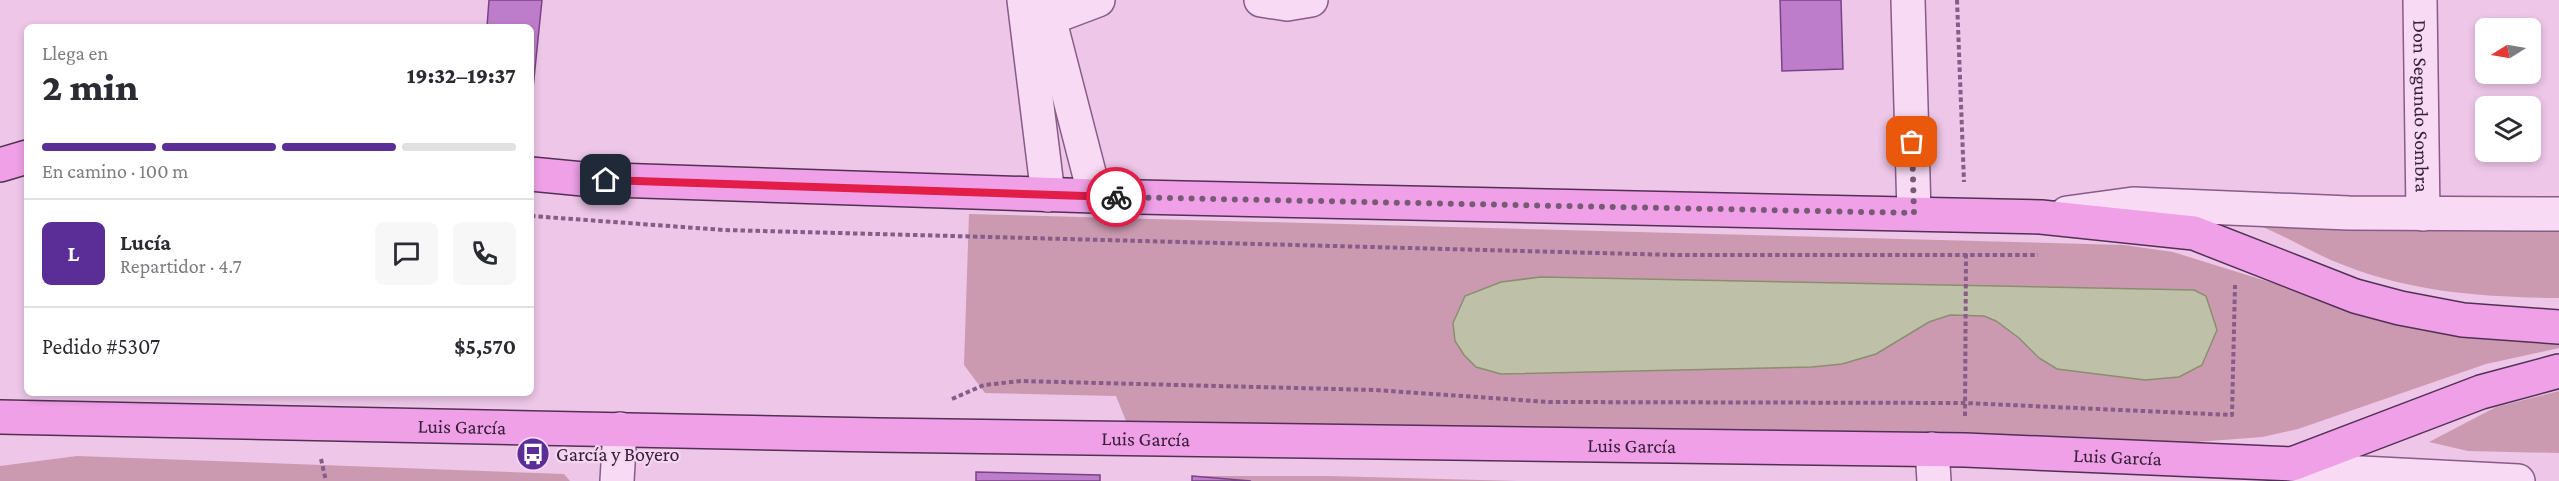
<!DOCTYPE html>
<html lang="es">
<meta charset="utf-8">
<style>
:root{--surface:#fff;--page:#f7f7f7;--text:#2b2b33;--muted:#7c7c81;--line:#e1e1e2;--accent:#5a2e96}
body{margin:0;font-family:"Crimson Pro",serif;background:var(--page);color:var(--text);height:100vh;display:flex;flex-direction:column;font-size:22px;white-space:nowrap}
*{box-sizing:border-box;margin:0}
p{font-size:20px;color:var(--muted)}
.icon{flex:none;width:33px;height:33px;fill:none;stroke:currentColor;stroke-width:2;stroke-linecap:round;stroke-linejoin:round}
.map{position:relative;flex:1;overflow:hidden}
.panel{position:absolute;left:24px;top:24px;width:510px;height:372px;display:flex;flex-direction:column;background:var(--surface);border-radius:9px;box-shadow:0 3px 9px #0003}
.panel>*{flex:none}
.needle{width:39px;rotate:259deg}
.fabs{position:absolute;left:2475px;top:18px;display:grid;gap:12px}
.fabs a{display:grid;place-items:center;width:66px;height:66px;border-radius:9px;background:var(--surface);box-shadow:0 3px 9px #0003;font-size:30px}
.pin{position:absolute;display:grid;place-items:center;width:51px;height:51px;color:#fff;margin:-26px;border-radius:12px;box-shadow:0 3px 9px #0006}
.courier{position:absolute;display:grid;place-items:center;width:60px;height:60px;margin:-30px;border:4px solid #e11d48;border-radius:50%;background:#fff;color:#222;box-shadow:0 2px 8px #0007}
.headline em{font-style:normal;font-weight:800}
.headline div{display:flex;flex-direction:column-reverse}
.headline{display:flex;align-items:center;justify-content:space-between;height:102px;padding:0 18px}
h1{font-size:39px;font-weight:800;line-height:45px}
.bar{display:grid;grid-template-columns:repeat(4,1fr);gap:9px 6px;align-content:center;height:72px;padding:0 18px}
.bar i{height:8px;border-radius:4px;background:var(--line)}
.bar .current{background:var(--accent)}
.bar p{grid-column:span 4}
.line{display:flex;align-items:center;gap:15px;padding:0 18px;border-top:2px solid var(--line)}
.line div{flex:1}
.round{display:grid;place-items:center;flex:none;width:63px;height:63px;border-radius:9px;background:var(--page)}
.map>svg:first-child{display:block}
.green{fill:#cb9ab1}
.water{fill:#bec1a8;stroke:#898f6e;stroke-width:1.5}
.building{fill:#be7dca;stroke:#7b4387;stroke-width:1.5}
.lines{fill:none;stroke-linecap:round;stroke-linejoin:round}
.minor-casing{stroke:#875c88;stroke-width:36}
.major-casing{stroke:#523056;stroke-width:36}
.path{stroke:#875c88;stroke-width:4;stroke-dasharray:4.5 3;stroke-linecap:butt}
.minor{stroke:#f8daf4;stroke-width:33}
.major{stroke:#efa0e6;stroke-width:33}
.done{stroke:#775a76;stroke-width:6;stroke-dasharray:0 10.8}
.route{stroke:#e11d48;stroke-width:8}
.labels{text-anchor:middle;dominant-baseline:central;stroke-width:4.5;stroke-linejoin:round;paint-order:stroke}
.street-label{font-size:20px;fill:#372039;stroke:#f5d6f1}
.poi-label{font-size:20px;fill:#372039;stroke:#f5d6f1;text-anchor:start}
</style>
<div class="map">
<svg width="2559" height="481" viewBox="0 0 2559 481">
<rect width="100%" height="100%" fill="#edc6e8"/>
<path class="green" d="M969,214L2124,245L2173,252L2414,327L2462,337L2559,339V348L2486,364L2298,429L2262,437L2196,442L2108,443L1126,421L1116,396L985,393L964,365Z
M2263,227L2559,229V298C2486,297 2415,293 2346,266C2318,256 2291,239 2263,227Z
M2559,391V453L2468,451L2429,442L2496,407Z
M77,456L564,474L570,481H0V466Z
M1192,476H1328L1518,481H1192Z"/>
<path class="water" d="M1541,277L2194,290L2206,296L2217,330L2202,365L2179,377L2145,380L2057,369L2039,358L2019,338L1996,321L1984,316L1950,315L1929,322L1876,354L1842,364L1812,367L1501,374L1476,367L1464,355L1455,341L1453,323L1465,296L1501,282Z"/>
<path class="building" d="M489,0H542L531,108V27H487Z
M1780,0H1841L1843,69L1782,71Z
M976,472L1100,475V481H976Z
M1192,476L1251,481H1192Z"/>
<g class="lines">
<defs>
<g id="minor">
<path d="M1024,0L1048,195"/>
<path d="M1034,0L1049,18L1095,196"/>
<path d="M1261,0L1287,4L1311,0"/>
<path d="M1908,0L1914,213"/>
<path id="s1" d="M2420,0L2423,214"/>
<path d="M1029,26L1098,0"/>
<path d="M2067,213L2133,204L2349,213L2559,214"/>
<path d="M1932,449L1934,481"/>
<path d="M2292,464L2361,473L2518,481"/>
<path d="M617,481L620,429"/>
</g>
<g id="major">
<path d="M0,165L27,157"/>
<path d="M531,174L583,179L1095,196L2041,217L2194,233L2355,296L2400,308L2463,320L2559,327"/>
<path id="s2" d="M0,417L877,435L1965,450L2292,464L2481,392L2559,371"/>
</g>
</defs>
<use href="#minor" class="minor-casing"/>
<use href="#major" class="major-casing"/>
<path class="path" d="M1957,0L1964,182
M531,216L724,230L1675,255H2038
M952,399L984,385L1021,381L1375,390L1549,402L1965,403L2232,415L2235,285
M1965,416L1966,253
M321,459L326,481"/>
<use href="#minor" class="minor"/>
<use href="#major" class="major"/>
</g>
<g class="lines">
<path class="done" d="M1116,197L1914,213L1912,142"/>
<path class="route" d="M606,180L1116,197"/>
</g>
<defs>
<symbol id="bus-disc" viewBox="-11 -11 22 22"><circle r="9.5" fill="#5a2e96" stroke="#f5d6f1"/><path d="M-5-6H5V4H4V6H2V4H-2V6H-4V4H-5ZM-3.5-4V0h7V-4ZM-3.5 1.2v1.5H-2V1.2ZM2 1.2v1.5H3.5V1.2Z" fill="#fff"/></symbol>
</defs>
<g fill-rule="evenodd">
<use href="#bus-disc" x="514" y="435" width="38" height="38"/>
</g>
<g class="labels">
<g class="street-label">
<text stroke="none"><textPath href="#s1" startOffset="106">Don Segundo Sombra</textPath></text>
<text stroke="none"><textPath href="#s2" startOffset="462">Luis García</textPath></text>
<text stroke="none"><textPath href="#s2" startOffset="1146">Luis García</textPath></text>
<text stroke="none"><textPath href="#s2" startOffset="1632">Luis García</textPath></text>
<text stroke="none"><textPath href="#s2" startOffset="2118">Luis García</textPath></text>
</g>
<g class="poi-label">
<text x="556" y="454">García y Boyero</text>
</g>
</g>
</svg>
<div class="fabs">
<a><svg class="needle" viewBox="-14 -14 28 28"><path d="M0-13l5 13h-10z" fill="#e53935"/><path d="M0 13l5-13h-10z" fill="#7c7c81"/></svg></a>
<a><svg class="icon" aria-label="layers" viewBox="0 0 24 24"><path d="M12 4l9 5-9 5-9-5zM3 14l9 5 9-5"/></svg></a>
</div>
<div class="pin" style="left:1912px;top:142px;background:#ea580c"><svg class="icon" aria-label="bag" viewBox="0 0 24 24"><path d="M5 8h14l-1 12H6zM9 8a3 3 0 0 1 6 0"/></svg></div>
<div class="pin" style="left:606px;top:180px;background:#1f2937"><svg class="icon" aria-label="home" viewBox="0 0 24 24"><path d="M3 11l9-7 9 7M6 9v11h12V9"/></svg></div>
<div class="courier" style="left:1116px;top:197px"><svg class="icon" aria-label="bike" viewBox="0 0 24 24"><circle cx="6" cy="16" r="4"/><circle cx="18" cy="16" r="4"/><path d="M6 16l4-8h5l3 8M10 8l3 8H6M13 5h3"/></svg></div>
<section class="panel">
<div class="headline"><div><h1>2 min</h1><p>Llega en</p></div><em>19:32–19:37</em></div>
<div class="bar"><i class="current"></i><i class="current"></i><i class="current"></i><i></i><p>En camino · 100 m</p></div>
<div class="line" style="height:108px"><b class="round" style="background:var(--accent);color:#fff">L</b><div><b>Lucía</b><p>Repartidor · 4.7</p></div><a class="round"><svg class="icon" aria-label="chat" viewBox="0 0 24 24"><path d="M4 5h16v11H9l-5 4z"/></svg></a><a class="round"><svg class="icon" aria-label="phone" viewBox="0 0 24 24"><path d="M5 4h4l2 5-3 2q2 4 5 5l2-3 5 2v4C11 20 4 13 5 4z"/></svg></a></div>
<div class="line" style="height:78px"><div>Pedido #5307</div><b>$5,570</b></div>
</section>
</div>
